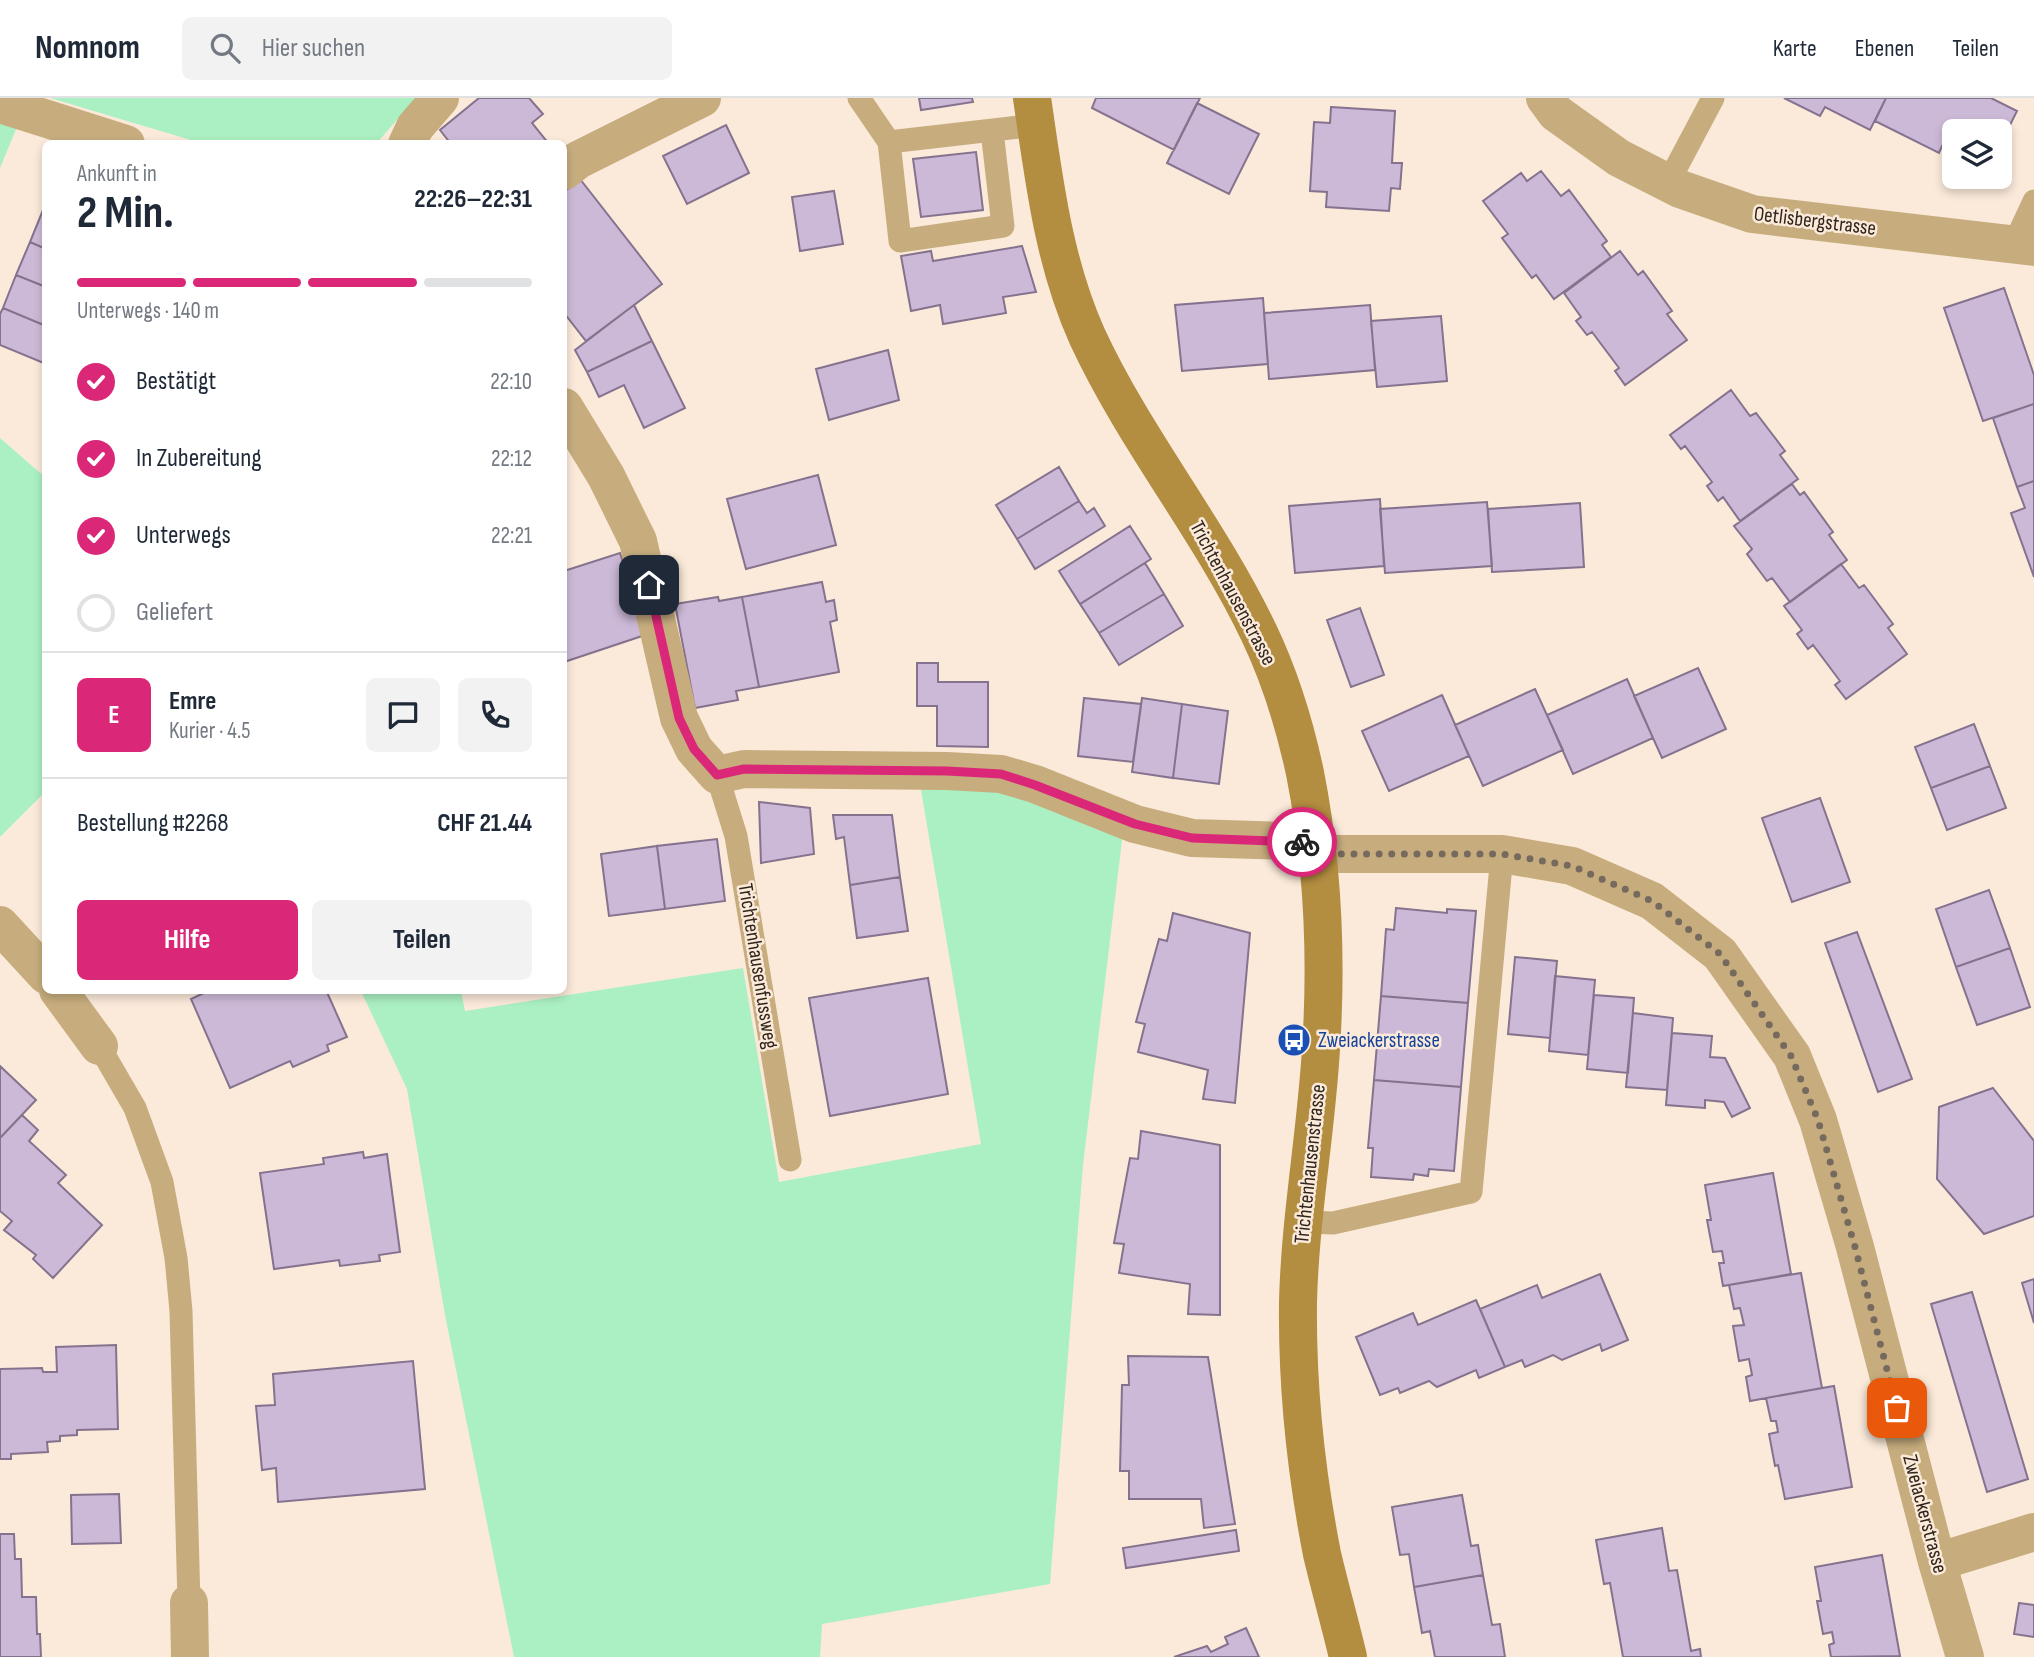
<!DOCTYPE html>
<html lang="de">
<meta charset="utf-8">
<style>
:root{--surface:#fff;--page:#f2f2f3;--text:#1f2937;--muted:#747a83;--line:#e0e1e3;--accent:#db2777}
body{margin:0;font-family:"Sofia Sans Condensed",sans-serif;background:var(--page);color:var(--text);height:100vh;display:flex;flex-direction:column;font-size:26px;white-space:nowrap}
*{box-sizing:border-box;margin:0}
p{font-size:23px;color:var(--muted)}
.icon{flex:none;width:38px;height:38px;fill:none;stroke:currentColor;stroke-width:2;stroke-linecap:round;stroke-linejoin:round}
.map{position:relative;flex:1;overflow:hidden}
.sheet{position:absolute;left:42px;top:42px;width:525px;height:854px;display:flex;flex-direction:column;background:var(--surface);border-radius:10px;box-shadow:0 4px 10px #0003}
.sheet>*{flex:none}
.fabs{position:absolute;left:1942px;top:21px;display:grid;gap:14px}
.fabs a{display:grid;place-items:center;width:70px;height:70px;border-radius:10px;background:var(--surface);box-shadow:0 4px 10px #0003;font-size:35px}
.pin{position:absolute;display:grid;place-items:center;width:60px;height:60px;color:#fff;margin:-30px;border-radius:14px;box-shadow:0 4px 10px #0006}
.courier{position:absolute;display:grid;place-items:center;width:70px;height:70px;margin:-35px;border:5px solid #db2777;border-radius:50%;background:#fff;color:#222;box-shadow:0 2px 9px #0007}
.headline em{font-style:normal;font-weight:700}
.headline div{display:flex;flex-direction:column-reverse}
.headline{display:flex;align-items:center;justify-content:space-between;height:119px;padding:0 35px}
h1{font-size:46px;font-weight:700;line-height:52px}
.bar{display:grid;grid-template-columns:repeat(4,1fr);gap:10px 7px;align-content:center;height:84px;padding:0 35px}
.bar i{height:9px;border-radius:5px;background:var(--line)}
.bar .on{background:var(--accent)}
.bar p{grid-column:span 4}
.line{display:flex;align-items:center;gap:18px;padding:0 35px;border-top:2px solid var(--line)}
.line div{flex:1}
.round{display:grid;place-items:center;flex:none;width:74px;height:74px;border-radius:10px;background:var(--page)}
ol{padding:0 35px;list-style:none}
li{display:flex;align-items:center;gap:21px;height:77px}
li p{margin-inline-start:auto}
li .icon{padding:7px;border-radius:50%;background:var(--accent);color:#fff;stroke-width:4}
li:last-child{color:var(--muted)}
li i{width:38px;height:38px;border:4px solid var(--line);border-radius:50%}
.button{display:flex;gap:14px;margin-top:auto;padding:14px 35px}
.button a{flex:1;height:80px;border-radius:10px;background:var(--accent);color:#fff;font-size:28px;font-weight:700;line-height:80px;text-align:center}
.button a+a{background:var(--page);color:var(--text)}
header{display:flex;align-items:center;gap:42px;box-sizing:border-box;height:98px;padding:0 35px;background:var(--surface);border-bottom:2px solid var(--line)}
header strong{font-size:33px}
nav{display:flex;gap:38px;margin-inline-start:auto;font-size:24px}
.search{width:490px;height:63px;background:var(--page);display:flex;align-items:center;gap:18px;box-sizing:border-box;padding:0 24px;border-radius:10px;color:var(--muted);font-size:26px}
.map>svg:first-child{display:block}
.green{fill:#abf0c2}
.building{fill:#ccb9d7;stroke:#85728e;stroke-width:2}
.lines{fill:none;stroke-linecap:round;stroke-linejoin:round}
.lane{stroke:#c7ad7e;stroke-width:23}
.street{stroke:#c7ad7e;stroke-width:38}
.secondary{stroke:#b38d40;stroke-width:38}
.done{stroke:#766a5e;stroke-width:7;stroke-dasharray:0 12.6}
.route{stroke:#db2777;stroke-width:9}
.labels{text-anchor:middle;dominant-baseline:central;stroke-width:5;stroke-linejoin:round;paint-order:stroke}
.street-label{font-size:21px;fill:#2f251b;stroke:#fbeada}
.transit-label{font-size:21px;fill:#164399;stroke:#fbeada;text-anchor:start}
</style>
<header>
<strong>Nomnom</strong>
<div class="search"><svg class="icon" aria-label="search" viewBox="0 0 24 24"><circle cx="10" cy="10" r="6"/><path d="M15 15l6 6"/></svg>Hier suchen</div>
<nav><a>Karte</a><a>Ebenen</a><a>Teilen</a></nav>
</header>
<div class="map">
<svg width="2034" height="1559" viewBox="0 0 2034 1559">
<rect width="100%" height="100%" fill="#fbeada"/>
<path class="green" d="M50,0H416L376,46L201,45Z
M0,18L19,24L0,70Z
M0,340L46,380L45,694L0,739Z
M919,680L998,687L1123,734L1083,1067L1050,1486L822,1526L820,1559H514L445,1217L407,991L361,893H461L465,913L743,870L779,1084L981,1046Z"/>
<path class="building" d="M479,0H529L543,16L532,25L549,46H451L440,32Z
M919,0H972L973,4L921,12Z
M1096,0H1200L1174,52L1092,10Z
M1784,0H1886L1870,32L1825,9L1820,18Z
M1886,0H1991L2017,13L2000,47V33H1955V54L1942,48L1939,55L1875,23Z
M1197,5L1259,36L1229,96L1167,65Z
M1331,9L1395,13L1392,65H1402L1400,91L1391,90L1389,113L1326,109L1327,94L1310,93L1314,24L1330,25Z
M726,27L749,75L687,106L663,58Z
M976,54L983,112L921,119L913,61Z
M1541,73L1561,98L1569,92L1607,143L1602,147L1611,159L1554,201L1536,177L1532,180L1502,140L1508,136L1483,103L1521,75L1527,83Z
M580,81L662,186L586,243L564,215V94Z
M834,93L843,146L800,153L792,99Z
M43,112L46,113V151L30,144Z
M30,144L46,151V189L16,177Z
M1022,148L1036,194L1003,199L1006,215L943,226L940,207L911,213L901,158L931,153L933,163Z
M1620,153L1638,177L1643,173L1672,213L1667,216L1687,242L1625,287L1615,273L1619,270L1592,234L1587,237L1576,223L1581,219L1564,195Z
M16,177L46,189V228L3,210Z
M2004,190L2034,277V306L1983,323L1944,210Z
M1263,200L1268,266L1182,273L1175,207Z
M634,207L652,243L587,274L575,252Z
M1370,207L1375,272L1269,281L1264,215Z
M3,210L46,228V266L0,247V216Z
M1441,218L1447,283L1377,289L1371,223Z
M652,243L685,310L644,330L624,287L599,299L587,274Z
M888,252L899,302L829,322L816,271Z
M1731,292L1750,318L1756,315L1785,353L1780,357L1798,381L1740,423L1723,399L1718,403L1707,388L1712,384L1685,348L1681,351L1670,337Z
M2034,306V383L2017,389L1993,320Z
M1059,369L1079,403L1017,441L996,407Z
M818,377L836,447L746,471L727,401Z
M2034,383V479L2011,415L2025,410L2017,389Z
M1792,386L1800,397L1804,394L1833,434L1829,437L1847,462L1790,504L1772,480L1767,483L1747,456L1752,451L1734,428Z
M1380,401L1384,468L1295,475L1289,408Z
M1079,403L1087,415L1094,410L1105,428L1035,471L1017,441Z
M1487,404L1492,468L1385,475L1380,411Z
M1580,405L1584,469L1492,474L1488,411Z
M1130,428L1151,461L1080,506L1059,473Z
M620,455L648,536L564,564V473Z
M1145,465L1164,496L1099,535L1080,506Z
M1841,466L1859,490L1864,487L1893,526L1888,530L1907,556L1846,601L1835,587L1840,583L1813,547L1808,551L1797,536L1802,532L1784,508Z
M822,484L826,504L834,502L837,522L830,524L839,574L759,589L742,499Z
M1164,496L1183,528L1119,567L1099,535Z
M718,499L719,503L742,499L759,589L736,593L738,602L695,610L675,506Z
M1360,510L1384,577L1351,589L1327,522Z
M917,565H938V584H988V649L937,648V608H917Z
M1698,570L1726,631L1662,660L1634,598Z
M1627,581L1653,640L1573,676L1547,617Z
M1535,591L1563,652L1483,688L1455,627Z
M1442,597L1469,658L1389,693L1362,633Z
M1084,600L1141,606L1133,664L1078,658Z
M1142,600L1182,606L1173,680L1132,674Z
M1182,606L1228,613L1219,686L1173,680Z
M1974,626L1990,668L1931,690L1915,649Z
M1990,668L2006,710L1947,732L1931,690Z
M1820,700L1850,784L1792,804L1762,720Z
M759,704L810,710L814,756L761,765Z
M833,717H892L900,779L850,787L844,739L836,741Z
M717,741L725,803L665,811L657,748Z
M657,748L665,811L609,818L601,756Z
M900,779L908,833L857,840L850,787Z
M1989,792L2010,850L1956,869L1936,811Z
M1396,810L1447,815V811L1476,813L1468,905L1381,898L1386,831L1394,832Z
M1173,815L1250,835L1235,1005L1203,1001L1208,972L1138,954L1145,926L1136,924L1159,841L1167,843Z
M1857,834L1912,981L1878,994L1825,845Z
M2010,850L2030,909L1977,927L1956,869Z
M1515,859L1557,863L1550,940L1508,936Z
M1555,878L1595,882L1588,957L1549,953Z
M928,880L948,996L830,1018L809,900Z
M210,892H326L347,939L327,947L329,953L293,969L290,963L230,990L191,901Z
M1594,897L1634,900L1628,975L1587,971Z
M1381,898L1468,905L1461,989L1374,982Z
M1633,915L1673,920L1667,992L1626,989Z
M1672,935L1712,938L1710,959L1725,960L1750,1010L1732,1019L1724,1004L1705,1002V1010L1666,1007Z
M0,968L36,1002L0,1040Z
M1374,982L1461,989L1454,1073L1429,1071L1428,1078L1414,1076L1413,1082L1371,1079L1373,1050H1368Z
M1993,990L2034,1043V1118L1984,1136L1937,1081L1939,1009Z
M22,1017L38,1032L29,1043L66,1077L58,1085L102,1127L53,1180L33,1161L36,1157L4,1132L12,1123L0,1113V1040Z
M1141,1033L1220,1047V1217L1188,1216L1190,1186L1119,1175L1124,1146L1114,1145L1130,1060L1138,1061Z
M363,1054L364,1060L387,1056L400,1154L379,1157L380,1163L340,1168L339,1162L274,1171L260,1075L324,1066L323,1060Z
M1773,1075L1791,1176L1723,1188L1719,1165H1724L1722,1153L1713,1154L1707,1122H1711L1705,1087Z
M1801,1175L1822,1290L1750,1303L1746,1279L1752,1277L1749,1261L1739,1263L1733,1228L1744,1227L1740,1210L1734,1211L1729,1187Z
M1600,1176L1628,1242L1602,1253L1600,1246L1562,1262L1553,1257L1525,1269L1522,1262L1505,1269L1480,1211L1537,1187L1542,1200Z
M2034,1181V1225L2022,1185Z
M1972,1194L2028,1381L1987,1394L1931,1206Z
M1476,1202L1505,1269L1479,1280L1476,1272L1437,1289L1429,1283L1400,1295L1398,1290L1380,1297L1356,1239L1413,1215L1418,1227Z
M116,1247L118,1331L77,1332V1337L60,1338V1343L47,1344L48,1354L11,1356V1361H0V1271L42,1270L43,1274H57L56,1249Z
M1128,1258L1208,1259L1235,1426L1204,1430L1201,1401H1129V1373H1120L1122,1287H1129Z
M413,1263L425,1391L278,1404L276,1370L262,1372L256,1308L275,1307L273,1276Z
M1834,1288L1852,1389L1785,1401L1778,1367L1775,1368L1769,1336L1778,1334L1776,1323H1771L1766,1300Z
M119,1396L121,1445L72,1446L71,1397Z
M1462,1397L1471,1448L1478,1447L1483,1477L1414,1489L1409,1456L1400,1457L1392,1409Z
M1662,1430L1669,1473L1677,1472L1691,1553L1700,1551L1701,1559H1623L1610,1485L1604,1486L1596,1442Z
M1236,1432L1239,1453L1126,1470L1123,1450Z
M0,1436H14L15,1461H21L22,1499H36L37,1536H40L41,1559H0Z
M1882,1457L1900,1558L1831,1559L1829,1547L1834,1545L1832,1534L1823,1536L1817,1503H1821L1815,1469Z
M1483,1477L1492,1527L1500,1526L1505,1559H1435L1430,1533L1422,1535L1414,1489Z
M2019,1505L2034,1507V1539L2014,1536Z
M1246,1530L1259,1559H1174L1207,1548L1211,1554L1228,1546L1225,1539Z"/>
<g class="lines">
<path class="lane" d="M859,0L889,44L900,143L1003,128L992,33
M889,44L1036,27
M1668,85L1713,0
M2014,146L2034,103
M717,677L736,738L790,1062
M99,948L135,1010L162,1084L176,1160L181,1213L189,1505
M1304,1124L1333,1125L1471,1094L1502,756"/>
<path class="street" d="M1545,0L1556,15L1619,60L1680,91L1752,116L2034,149
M0,6L126,46
M407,46L415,29L440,0
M564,73L578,62L702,0
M564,309L606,378L638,443L679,620L694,651L717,677L744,671L947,673L1001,676L1035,686L1135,726L1192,740L1317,744
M1319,756H1502L1572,768L1652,803L1720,856L1792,958L1818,1022L1855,1149L1937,1464L1965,1559
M0,827L46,877
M58,892L99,948
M1937,1464L2034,1434
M189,1505L190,1559"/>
<path class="secondary" d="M1032,0C1044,81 1053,162 1087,238C1135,342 1210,432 1259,535C1280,579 1295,628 1305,675C1323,766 1327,858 1321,951C1316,1036 1300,1119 1298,1204C1297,1287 1306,1374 1322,1456C1330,1490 1340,1525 1348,1559"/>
</g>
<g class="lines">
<path class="done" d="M1302,744H1317L1318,756H1502L1572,768L1652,803L1720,856L1791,958L1818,1022L1855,1149L1897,1310"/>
<path class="route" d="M649,487L679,620L694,651L717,677L744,671L947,673L1001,676L1035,687L1135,726L1192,740L1302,744"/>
</g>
<defs>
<symbol id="bus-disc" viewBox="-11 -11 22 22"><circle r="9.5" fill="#1a4fb4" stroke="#fbeada"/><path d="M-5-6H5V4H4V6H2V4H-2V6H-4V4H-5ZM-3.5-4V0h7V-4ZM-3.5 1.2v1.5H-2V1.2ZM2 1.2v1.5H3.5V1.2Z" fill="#fff"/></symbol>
</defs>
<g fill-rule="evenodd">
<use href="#bus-disc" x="1275" y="923" width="38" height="38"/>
</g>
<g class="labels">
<g class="street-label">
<text transform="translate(1815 123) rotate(7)">Oetlisbergstrasse</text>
<text transform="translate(1233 495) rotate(62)">Trichtenhausenstrasse</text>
<text transform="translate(758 868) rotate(81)">Trichtenhausenfussweg</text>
<text transform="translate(1310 1066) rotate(-84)">Trichtenhausenstrasse</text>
<text transform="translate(1925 1416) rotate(75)">Zweiackerstrasse</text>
</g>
<g class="transit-label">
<text x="1318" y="942">Zweiackerstrasse</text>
</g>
</g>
</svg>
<div class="fabs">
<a><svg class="icon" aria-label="layers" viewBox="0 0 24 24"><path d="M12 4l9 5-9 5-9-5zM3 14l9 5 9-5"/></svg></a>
</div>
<div class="pin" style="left:1897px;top:1310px;background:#ea580c"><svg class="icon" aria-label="bag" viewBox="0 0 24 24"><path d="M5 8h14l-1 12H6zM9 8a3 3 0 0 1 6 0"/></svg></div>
<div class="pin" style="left:649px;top:487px;background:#1f2937"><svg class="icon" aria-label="home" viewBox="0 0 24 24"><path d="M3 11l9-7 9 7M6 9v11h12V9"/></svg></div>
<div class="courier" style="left:1302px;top:744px"><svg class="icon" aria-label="bike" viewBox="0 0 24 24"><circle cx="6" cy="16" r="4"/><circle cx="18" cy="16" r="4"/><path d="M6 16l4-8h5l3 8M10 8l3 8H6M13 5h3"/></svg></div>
<section class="sheet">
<div class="headline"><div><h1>2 Min.</h1><p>Ankunft in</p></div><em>22:26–22:31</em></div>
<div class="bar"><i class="on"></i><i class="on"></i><i class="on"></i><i></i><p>Unterwegs · 140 m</p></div>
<ol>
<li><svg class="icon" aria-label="check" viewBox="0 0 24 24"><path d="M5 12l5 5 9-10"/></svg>Bestätigt<p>22:10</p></li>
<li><svg class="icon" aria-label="check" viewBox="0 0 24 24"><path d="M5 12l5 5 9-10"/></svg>In Zubereitung<p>22:12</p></li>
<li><svg class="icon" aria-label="check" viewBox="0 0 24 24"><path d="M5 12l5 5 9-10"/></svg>Unterwegs<p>22:21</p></li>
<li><i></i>Geliefert</li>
</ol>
<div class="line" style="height:126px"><b class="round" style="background:var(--accent);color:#fff">E</b><div><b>Emre</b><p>Kurier · 4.5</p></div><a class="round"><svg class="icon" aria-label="chat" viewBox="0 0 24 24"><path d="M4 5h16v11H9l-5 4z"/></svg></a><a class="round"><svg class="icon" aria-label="phone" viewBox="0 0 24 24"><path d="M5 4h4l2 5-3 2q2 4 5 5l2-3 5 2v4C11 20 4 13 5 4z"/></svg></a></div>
<div class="line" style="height:91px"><div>Bestellung #2268</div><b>CHF 21.44</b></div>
<div class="button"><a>Hilfe</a><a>Teilen</a></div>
</section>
</div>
